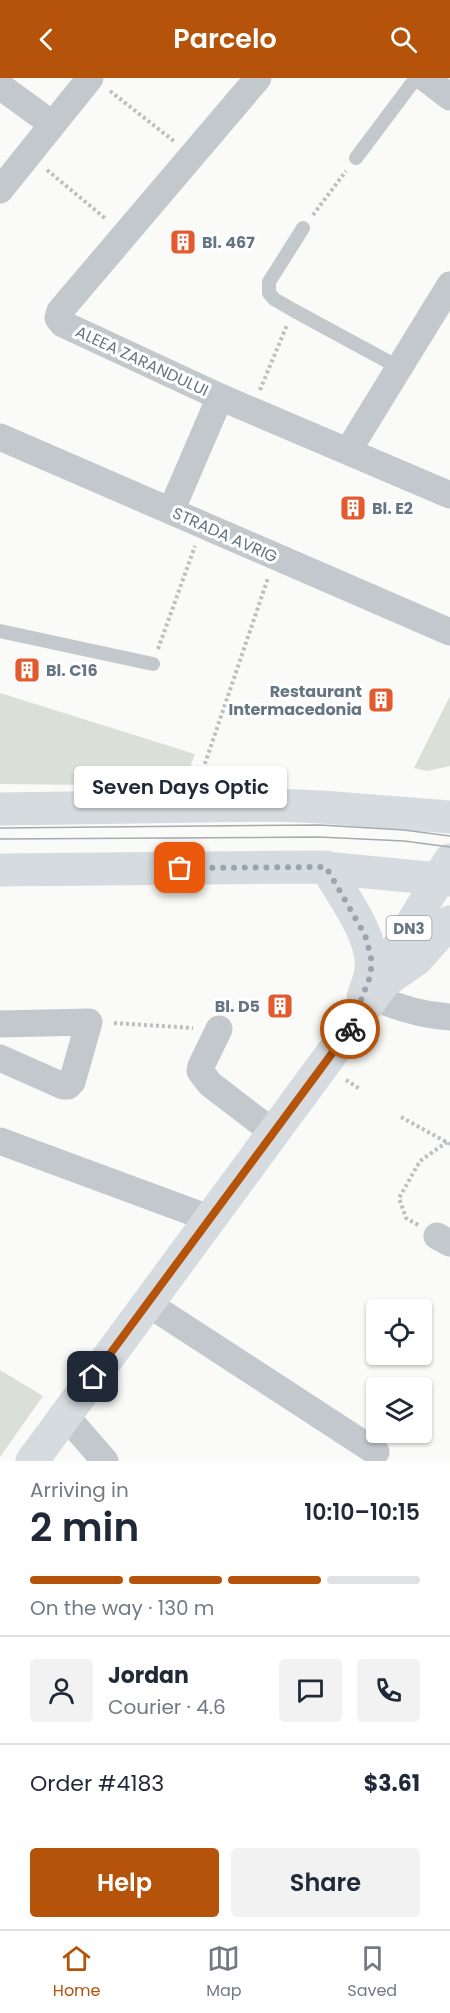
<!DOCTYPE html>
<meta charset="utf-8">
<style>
:root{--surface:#fff;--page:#f2f2f3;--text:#1f2937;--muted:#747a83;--line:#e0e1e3;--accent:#b45309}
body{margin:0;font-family:Poppins,sans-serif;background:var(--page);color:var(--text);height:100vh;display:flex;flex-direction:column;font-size:22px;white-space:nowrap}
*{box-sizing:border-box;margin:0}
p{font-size:20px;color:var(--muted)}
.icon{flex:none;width:33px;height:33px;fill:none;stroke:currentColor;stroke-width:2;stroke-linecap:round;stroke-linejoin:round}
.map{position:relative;height:1383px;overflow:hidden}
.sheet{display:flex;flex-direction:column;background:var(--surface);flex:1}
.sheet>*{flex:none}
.controls{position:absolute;left:366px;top:1221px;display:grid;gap:12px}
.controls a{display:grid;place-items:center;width:66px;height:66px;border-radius:6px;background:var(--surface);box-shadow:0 2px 4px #0004;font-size:30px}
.pin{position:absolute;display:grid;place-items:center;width:51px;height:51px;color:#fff;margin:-26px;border-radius:12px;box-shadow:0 3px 9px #0006}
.courier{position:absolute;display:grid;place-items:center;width:60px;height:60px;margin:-30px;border:4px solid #b45309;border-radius:50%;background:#fff;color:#222;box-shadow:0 2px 8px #0007}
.bubble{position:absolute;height:42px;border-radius:6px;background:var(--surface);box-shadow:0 2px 4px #0004;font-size:20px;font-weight:600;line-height:42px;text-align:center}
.head em{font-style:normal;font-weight:600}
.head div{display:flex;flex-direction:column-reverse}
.head{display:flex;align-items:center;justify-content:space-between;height:102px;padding:0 30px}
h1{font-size:39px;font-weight:600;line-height:45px}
.bar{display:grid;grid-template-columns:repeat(4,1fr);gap:9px 6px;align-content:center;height:72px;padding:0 30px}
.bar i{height:8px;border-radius:4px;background:var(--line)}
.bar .selected{background:var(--accent)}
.bar p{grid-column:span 4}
.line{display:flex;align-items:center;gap:15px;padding:0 30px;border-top:2px solid var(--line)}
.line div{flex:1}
.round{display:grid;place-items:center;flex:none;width:63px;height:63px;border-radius:6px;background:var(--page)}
.primary-button{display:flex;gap:12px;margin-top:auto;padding:12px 30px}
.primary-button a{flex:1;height:69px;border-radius:6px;background:var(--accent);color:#fff;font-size:24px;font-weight:600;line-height:69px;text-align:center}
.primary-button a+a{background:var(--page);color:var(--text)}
header{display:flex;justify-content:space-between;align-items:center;height:78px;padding:0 30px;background:var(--accent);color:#fff;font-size:27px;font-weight:600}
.tab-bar{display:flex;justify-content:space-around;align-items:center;height:84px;border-top:2px solid var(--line);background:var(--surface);font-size:16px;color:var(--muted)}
.tab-bar a{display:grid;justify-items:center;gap:3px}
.tab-bar .selected{color:var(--accent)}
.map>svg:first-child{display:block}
.green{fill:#dadfd7}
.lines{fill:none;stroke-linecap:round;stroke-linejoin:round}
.path{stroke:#bbbfc2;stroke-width:4;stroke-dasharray:3 3;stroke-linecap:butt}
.service{stroke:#c3c8cc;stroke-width:14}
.minor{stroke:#c3c8cc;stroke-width:27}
.primary{stroke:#d6dbdf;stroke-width:33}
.tram{stroke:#a4abb1;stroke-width:1.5}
.done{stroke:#99a4ac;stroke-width:6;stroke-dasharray:0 10.8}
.route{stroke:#b45309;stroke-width:8}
.labels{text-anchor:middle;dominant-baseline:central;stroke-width:6;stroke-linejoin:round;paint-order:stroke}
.shield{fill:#fff;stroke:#939ea8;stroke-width:1.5}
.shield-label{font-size:15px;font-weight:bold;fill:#657583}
.poi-label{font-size:16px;font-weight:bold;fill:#657583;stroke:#fff;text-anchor:start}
.street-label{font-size:16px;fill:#657583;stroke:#fff}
</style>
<header><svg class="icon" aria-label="back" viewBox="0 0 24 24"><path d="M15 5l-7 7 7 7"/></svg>Parcelo<svg class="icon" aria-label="search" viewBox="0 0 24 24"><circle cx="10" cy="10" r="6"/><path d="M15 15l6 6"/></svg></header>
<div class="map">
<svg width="450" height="1383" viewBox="0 0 450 1383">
<rect width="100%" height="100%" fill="#fafaf8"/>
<path class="green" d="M0,615L195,676L183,708L0,706Z
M450,618V688L427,693L414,690Z
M0,1292L43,1318L0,1379Z"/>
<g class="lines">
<path class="path" d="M110,13L175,64
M47,92L106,141
M313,137L346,93
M260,312L287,247
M158,571L195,468
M199,703L268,500
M114,945L193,950
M346,1002L360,1011
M401,1039L450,1066
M418,1147L406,1140L399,1120L420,1083L447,1064"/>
<path class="service" d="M356,80L416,0
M303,150L269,204V215L274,221L293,232L398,289
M0,553L153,586"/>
<path class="minor" d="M258,0L60,233L58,240L63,246L220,319L450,417
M425,0L450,19
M0,8L52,46
M0,112L90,0
M0,359L450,554
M348,373L450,207
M171,433L220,319
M373,919C398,930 422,937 450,939
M0,946L89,944L72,1004L68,1008H63L0,980
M219,951L201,988L200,993L210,1006L274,1055
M0,1063L211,1141
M437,1158L450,1165
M147,1225L376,1374
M65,1337L105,1383"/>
<path class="primary" d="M0,731L275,727L322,729L450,739
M326,789C342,817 375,859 371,892C370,901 366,910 363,919
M0,792L315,789L450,802
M387,902L417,881L450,844
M32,1383L385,903L395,874L450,782"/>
<path class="tram" d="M0,750L320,747L404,752L450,758
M0,761L319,759L404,763L450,769"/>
</g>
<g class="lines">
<path class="done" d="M180,790L326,789L365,857L371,878V896L350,951"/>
<path class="route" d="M93,1299L350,951"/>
</g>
<defs>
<symbol id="building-square" viewBox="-11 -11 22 22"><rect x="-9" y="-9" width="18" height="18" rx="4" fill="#e35a2e" stroke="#fff"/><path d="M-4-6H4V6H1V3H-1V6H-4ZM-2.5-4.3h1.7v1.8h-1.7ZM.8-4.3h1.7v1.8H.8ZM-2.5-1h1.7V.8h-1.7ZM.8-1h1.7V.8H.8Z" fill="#fff"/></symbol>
</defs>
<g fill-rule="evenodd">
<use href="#building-square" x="168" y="149" width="30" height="30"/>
<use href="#building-square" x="338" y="415" width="30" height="30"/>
<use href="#building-square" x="12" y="577" width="30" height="30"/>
<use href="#building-square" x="366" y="607" width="30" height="30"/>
<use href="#building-square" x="265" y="913" width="30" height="30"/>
</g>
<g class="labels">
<rect class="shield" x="386.5" y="838" width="45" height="24" rx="4.5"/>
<g class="shield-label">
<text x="409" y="850">DN3</text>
</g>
<g class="poi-label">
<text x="202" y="164">Bl. 467</text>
<text x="372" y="430">Bl. E2</text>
<text x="46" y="592">Bl. C16</text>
<text x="362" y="613" text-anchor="end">Restaurant<tspan x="362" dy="18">Intermacedonia</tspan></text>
<text x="260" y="928" text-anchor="end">Bl. D5</text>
</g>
<g class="street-label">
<text transform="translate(142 283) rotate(25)">ALEEA ZARANDULUI</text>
<text transform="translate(225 457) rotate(24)">STRADA AVRIG</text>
</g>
</g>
</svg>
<div class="controls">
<a><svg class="icon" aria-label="locate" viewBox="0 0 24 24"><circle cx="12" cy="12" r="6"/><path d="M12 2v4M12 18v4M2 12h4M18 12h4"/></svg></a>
<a><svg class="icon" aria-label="layers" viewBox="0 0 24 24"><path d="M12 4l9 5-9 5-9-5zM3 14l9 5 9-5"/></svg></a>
</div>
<div class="pin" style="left:180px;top:790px;background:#ea580c"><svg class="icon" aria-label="bag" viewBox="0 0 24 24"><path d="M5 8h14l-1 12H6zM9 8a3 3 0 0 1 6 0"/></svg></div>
<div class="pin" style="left:93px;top:1299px;background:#1f2937"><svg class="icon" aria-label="home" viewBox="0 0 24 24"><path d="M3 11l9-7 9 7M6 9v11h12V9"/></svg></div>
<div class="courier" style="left:350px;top:951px"><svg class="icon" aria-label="bike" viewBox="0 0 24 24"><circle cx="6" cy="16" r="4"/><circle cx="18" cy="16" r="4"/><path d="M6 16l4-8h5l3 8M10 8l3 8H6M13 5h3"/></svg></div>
<div class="bubble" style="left:74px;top:688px;width:213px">Seven Days Optic</div>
</div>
<section class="sheet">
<div class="head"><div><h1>2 min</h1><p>Arriving in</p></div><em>10:10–10:15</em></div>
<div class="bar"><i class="selected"></i><i class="selected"></i><i class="selected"></i><i></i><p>On the way · 130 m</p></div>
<div class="line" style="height:108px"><a class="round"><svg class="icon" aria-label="person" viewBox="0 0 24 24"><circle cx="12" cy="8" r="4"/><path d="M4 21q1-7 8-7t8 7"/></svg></a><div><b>Jordan</b><p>Courier · 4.6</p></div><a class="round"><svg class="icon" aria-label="chat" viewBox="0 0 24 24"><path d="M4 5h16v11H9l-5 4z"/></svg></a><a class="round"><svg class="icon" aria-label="phone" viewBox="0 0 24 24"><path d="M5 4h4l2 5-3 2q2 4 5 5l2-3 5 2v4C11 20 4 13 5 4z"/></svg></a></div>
<div class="line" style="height:78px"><div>Order #4183</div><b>$3.61</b></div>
<div class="primary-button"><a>Help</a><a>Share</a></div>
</section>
<nav class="tab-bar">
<a class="selected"><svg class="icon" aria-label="home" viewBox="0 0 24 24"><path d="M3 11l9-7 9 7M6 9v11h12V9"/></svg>Home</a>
<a><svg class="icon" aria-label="map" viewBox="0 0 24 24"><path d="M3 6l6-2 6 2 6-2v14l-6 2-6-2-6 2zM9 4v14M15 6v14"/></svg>Map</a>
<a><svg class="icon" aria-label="saved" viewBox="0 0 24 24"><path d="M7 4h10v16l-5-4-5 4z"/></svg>Saved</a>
</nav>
